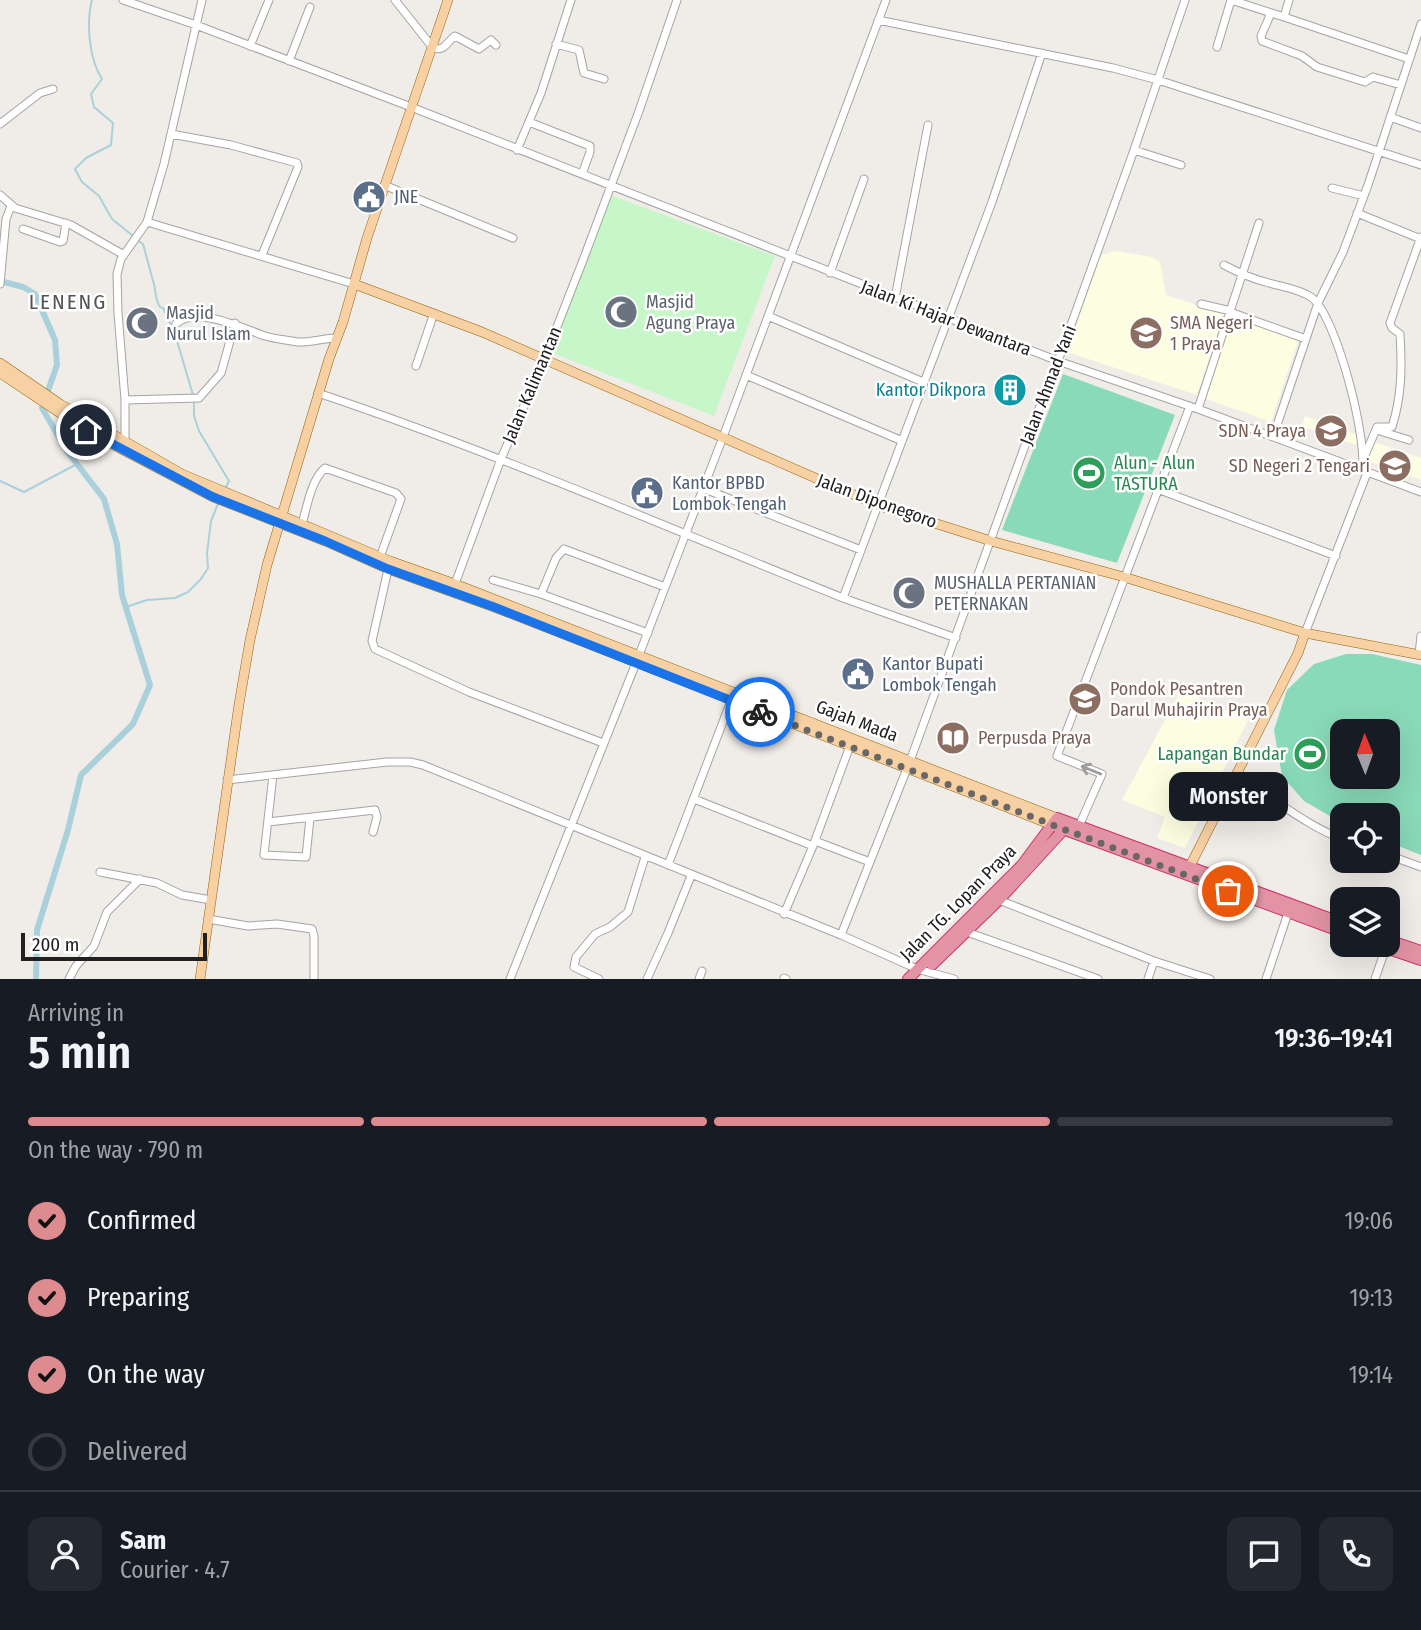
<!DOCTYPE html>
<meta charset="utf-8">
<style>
:root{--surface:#171b24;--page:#242831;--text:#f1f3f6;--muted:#9ea1a6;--line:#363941;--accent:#dd8b8e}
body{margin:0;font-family:"Fira Sans Condensed",sans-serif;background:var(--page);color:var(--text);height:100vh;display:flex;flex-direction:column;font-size:26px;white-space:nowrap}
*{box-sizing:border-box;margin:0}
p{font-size:23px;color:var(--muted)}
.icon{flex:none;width:38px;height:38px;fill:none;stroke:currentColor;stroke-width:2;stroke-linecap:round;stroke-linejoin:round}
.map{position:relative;height:979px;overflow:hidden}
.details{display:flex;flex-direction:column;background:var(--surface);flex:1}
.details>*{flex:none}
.needle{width:46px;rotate:359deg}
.fabs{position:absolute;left:1330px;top:719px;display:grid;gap:14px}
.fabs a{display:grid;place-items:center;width:70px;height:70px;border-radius:14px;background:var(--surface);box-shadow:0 7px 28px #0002;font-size:35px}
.scale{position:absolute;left:21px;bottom:18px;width:186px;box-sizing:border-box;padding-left:7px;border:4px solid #202020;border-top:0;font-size:19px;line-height:24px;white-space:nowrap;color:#202020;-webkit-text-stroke:5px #fff;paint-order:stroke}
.pin{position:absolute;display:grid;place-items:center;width:60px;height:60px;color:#fff;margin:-30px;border:4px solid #fff;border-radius:50%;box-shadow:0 2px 7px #0007}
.courier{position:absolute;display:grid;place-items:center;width:70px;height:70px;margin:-35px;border:5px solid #1a73e8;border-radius:50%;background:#fff;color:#222;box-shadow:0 2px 9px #0007}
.bubble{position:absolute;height:49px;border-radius:14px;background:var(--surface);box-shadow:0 7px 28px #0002;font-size:23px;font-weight:600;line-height:49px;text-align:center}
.head em{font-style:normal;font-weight:600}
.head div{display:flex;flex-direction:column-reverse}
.head{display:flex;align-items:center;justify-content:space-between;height:119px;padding:0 28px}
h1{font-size:46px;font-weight:600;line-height:52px}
.bar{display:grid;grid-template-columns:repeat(4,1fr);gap:10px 7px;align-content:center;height:84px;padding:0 28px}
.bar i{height:9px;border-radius:5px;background:var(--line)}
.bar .on{background:var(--accent)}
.bar p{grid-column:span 4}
.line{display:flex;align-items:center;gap:18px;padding:0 28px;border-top:2px solid var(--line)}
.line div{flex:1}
.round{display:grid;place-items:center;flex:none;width:74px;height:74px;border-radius:14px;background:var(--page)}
ol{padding:0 28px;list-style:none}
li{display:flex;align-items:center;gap:21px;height:77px}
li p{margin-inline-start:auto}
li .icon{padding:7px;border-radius:50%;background:var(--accent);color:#111;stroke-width:4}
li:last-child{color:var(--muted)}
li i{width:38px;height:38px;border:4px solid var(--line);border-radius:50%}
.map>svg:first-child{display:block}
.education{fill:#fdfde2}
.park{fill:#c7f7c9}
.pitch{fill:#89dab9;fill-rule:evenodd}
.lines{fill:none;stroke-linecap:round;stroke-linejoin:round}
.stream{stroke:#aad1db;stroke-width:2}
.canal{stroke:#aad1db;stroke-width:6}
.minor-casing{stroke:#a4a4a4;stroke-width:9}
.major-casing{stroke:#936108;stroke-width:10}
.highway-casing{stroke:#d2306c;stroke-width:12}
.minor{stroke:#fff;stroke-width:7}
.major{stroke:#f7d1a4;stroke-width:9}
.highway{stroke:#e293a4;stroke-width:10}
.oneway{stroke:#9b9b9b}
.done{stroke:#696766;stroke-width:7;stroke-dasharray:0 12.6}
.route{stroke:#1a73e8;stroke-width:9}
.labels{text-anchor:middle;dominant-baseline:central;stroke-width:5;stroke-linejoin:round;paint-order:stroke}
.service-label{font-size:18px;fill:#4e5e75;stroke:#fff;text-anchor:start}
.worship-label{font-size:18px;fill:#5b616d;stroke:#fff;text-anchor:start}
.street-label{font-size:18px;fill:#202020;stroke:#fff}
.education-label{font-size:18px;fill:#785e54;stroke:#fff;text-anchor:start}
.culture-label{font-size:18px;fill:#0d838f;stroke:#fff;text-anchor:end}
.leisure-label{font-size:18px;fill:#27864d;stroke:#fff;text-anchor:start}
.quarter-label{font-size:21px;letter-spacing:2px;fill:#535353;stroke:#fff}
</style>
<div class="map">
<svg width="1421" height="979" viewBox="0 0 1421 979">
<rect width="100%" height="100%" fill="#f0ece7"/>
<path class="education" d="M1116,251L1152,257L1160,262L1166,295L1224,314L1197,395L1067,352L1101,255Z
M1228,315L1300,335L1271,422L1201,397Z
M1305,416L1360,436L1356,445L1302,426Z
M1369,440L1421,458V480L1362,459Z
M1181,690L1248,720L1185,848L1157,838L1165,817L1122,800Z"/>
<path class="park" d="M610,195L775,256L714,416L550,352Z"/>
<path class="pitch" d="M1063,374L1175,415L1117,563L1002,530Z
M1346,654H1372L1421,665V855L1388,842V816H1342V823L1304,801L1282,776L1274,730L1287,690L1314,664ZM1342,732H1388V777H1342Z"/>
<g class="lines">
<path class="stream" d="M92,0C86,23 89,59 102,79L91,94L94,107L113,123L111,145L86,158L75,169L82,182L99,196L112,219L133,236
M137,240L143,244C147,258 150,271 154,284C156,292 155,299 160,307L163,308L175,334L193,395
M194,401V416L199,431L229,481L225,489
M0,481L24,492L77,464
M126,607L147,600L175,598L188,592L201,579L208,568L207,553L211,521L218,504"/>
<path class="canal" d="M0,281L23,287L35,294L55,340L57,365L42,408L67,451L104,499L117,544L122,595L150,685L133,724L81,775L68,830L37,930L36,979"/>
<defs>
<path id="minor" d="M123,0L196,25L411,107L1058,361L1198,409L1421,492
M395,0L433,48C445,52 447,41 455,36L479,49L491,40L496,45
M1231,0L1284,17
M1289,0L1284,17L1409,59
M1271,13L1261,36L1262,41L1302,56L1317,67L1365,82L1373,77L1401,85
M878,20L1113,68L1158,80L1421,165
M556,44L579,50L584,73L604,79
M250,46L269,0
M1217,47L1231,0
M289,61L310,7
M1390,117L1421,128
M529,122L590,146V152L582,174
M0,124L40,93L53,89
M171,134L231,145L297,163L298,167L262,255
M517,150L541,93L571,0
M1134,150L1181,165
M384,185L513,238
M1332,188L1364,196
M0,195L15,208L71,225L124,255
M1357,213L1421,239
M147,222L164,164L202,0
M23,229L60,242L63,241L66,223
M1224,265C1239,273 1253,279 1269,283C1283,287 1299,289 1311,297C1336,314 1368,440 1362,470
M830,273L864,179
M0,284L6,219L11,206
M895,298L928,125
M1201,304L1231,311
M1230,312L1306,339
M768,316L923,382
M176,324C196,305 244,329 265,336C275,339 287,340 298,342C309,343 324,338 336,338
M416,366L434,313
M746,375L900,440
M318,393C497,453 668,528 843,598
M125,400L199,398L221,373L235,323
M1198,409L1259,223
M1380,431L1409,440
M1273,437L1318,303L1343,252L1368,185L1421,24
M125,441V400L118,313L117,274L121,259L147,222L354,284
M1365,455L1377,427H1392C1402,396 1402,366 1400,334L1392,328L1390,323L1421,237
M702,488L861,550
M1160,490L1336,556
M302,524C307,507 311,480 325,468L396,493L401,499L380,557
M389,565L372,641L375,649L469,692L603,743
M493,580L541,594L648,633
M455,584L501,459L544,360L585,255L639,111L677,0
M541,594L556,558L564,549L665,587
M1305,633L1367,473
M956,638L843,598L992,202L1042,53
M1419,654L1421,636
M639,655L723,437L886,0
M273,775L264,855L306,857L310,818
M1235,776C1272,796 1303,824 1342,839
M227,780L387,762H410L423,765L841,935L917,969L954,979
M694,799L813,846
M268,822L375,810L377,817L373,832
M1079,826L1102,774L1057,756L1190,406
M815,841L870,862
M1388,855L1421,867
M668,865L731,701
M100,872L157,883L182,895L211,900
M999,900L1154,961L1210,979
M784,914L813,846L850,746
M208,919L248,926L277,924L312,929L314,936V979
M967,932L1098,979
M841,935L910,761L1031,429L1058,361L1134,150L1185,0
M784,978L786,979
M69,979L76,966L94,946L107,912L140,879
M510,979L636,663
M599,979L574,967L576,957L595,934L610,927L628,912L645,857
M647,979L668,933L691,876
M699,979L702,971
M1148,979L1154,961
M1266,979L1288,913
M1375,979L1386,947"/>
<path id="major" d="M354,284L482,332L877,505L991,541L1124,577L1305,633L1421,655
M0,363L60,404L182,474L390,561L455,584L1057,818
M0,373L87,431L213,497L325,541L388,569L494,607L1052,825
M1190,866L1298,653L1305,633
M200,979L239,704L250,640L267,565L329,359L343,322L367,238L448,0"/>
<path id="highway" d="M1052,825L1342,932
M1388,940L1421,951
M1377,945L1421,960
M932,965L999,900L1067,826
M908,979L1022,865L1057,818L1342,923"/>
</defs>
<use href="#minor" class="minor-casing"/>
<use href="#major" class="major-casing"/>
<use href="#highway" class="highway-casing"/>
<use href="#minor" class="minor"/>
<use href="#major" class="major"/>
<use href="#highway" class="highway"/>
</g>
<defs><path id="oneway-shaft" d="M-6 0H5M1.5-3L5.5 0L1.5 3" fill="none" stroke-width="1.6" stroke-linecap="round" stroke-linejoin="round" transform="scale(1.75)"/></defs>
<use class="oneway" href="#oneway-shaft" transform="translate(1091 770) rotate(-158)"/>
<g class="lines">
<path class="done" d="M760,712L1058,827L1228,891"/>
<path class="route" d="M86,430L213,497L325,541L388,569L494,607L760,712"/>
</g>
<defs>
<symbol id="civic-disc" viewBox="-11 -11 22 22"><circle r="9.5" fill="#5c6f8a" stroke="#fff"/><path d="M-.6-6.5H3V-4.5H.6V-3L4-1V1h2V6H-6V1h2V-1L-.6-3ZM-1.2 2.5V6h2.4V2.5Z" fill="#fff"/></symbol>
<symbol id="mosque-disc" viewBox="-11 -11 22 22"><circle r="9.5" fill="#6b7280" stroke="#fff"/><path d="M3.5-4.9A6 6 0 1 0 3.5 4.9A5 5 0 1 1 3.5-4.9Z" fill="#fff"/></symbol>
<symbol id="school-disc" viewBox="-11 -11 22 22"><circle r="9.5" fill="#8d6e63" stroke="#fff"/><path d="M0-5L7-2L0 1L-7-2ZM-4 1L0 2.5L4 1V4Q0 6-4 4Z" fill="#fff"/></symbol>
<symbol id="building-disc" viewBox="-11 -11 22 22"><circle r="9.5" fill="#0f9aa8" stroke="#fff"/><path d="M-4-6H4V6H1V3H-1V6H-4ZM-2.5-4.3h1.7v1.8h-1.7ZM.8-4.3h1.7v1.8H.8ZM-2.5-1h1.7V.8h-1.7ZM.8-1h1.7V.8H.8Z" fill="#fff"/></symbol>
<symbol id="stadium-disc" viewBox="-11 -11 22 22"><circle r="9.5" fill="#2e9e5b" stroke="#fff"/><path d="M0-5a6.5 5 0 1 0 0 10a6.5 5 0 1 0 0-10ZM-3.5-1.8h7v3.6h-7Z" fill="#fff"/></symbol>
<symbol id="library-disc" viewBox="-11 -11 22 22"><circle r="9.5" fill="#8d6e63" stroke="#fff"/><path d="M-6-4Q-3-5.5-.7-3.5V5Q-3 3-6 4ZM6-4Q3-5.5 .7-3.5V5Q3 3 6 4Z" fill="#fff"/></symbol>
</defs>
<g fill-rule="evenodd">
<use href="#civic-disc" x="350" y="178" width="38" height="38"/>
<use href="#mosque-disc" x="602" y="293" width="38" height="38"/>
<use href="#mosque-disc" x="123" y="304" width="38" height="38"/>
<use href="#school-disc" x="1127" y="314" width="38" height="38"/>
<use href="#building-disc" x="991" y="371" width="38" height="38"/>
<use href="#school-disc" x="1312" y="412" width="38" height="38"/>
<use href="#school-disc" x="1376" y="447" width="38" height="38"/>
<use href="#stadium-disc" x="1070" y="454" width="38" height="38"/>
<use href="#civic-disc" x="628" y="474" width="38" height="38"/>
<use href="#mosque-disc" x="890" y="574" width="38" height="38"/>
<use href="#civic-disc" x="839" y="655" width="38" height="38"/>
<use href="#school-disc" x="1066" y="680" width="38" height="38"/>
<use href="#library-disc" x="934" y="719" width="38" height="38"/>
<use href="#stadium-disc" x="1291" y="735" width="38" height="38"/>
</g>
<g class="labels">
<g class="service-label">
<text x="394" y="197">JNE</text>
<text x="672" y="483">Kantor BPBD<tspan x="672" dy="21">Lombok Tengah</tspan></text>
<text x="882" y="664">Kantor Bupati<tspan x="882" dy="21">Lombok Tengah</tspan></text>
</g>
<g class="worship-label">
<text x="646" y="302">Masjid<tspan x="646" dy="21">Agung Praya</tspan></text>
<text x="166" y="313">Masjid<tspan x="166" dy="21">Nurul Islam</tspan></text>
<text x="934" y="583">MUSHALLA PERTANIAN<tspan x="934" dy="21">PETERNAKAN</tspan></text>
</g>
<g class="street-label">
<text transform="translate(946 318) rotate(21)">Jalan Ki Hajar Dewantara</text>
<text transform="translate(532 385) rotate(-67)">Jalan Kalimantan</text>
<text transform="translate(1048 385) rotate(-69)">Jalan Ahmad Yani</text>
<text transform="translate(877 501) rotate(20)">Jalan Diponegoro</text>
<text transform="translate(857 721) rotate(21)">Gajah Mada</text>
<text transform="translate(958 903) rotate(-45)">Jalan TG. Lopan Praya</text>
</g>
<g class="education-label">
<text x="1170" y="323">SMA Negeri<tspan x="1170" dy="21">1 Praya</tspan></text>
<text x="1306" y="431" text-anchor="end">SDN 4 Praya</text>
<text x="1370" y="466" text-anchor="end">SD Negeri 2 Tengari</text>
<text x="1110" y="689">Pondok Pesantren<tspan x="1110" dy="21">Darul Muhajirin Praya</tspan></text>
<text x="978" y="738">Perpusda Praya</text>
</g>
<g class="culture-label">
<text x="986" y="390">Kantor Dikpora</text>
</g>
<g class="leisure-label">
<text x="1114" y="463">Alun - Alun<tspan x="1114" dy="21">TASTURA</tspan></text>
<text x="1286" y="754" text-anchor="end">Lapangan Bundar</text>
</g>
<g class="quarter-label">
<text x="68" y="302">LENENG</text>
</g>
</g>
</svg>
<div class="fabs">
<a><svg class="needle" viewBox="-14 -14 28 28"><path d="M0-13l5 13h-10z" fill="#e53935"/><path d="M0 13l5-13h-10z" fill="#9ea1a6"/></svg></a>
<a><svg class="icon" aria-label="locate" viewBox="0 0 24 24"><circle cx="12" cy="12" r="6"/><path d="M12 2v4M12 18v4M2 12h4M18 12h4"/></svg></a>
<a><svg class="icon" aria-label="layers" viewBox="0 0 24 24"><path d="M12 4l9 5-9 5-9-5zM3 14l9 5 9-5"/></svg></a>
</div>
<div class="scale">200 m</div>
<div class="pin" style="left:1228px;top:891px;background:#ea580c"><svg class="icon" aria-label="bag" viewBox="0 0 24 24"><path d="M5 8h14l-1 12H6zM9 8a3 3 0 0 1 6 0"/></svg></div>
<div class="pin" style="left:86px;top:430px;background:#1f2937"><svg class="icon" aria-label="home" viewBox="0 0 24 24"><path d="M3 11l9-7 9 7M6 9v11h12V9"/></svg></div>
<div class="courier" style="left:760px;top:712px"><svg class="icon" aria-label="bike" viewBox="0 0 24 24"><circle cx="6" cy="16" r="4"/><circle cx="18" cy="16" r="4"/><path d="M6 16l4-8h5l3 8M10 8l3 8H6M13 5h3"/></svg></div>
<div class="bubble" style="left:1169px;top:772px;width:119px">Monster</div>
</div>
<section class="details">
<div class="head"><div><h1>5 min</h1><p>Arriving in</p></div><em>19:36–19:41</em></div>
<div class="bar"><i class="on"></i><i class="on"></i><i class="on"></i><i></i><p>On the way · 790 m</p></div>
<ol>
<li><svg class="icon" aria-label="check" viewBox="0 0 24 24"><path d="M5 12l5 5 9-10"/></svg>Confirmed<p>19:06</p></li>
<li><svg class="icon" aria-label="check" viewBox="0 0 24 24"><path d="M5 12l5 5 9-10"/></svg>Preparing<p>19:13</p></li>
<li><svg class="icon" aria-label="check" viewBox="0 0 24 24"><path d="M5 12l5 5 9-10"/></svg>On the way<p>19:14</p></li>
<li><i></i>Delivered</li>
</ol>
<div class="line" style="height:126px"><a class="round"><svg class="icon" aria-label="person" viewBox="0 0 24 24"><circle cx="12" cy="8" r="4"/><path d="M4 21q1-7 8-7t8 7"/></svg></a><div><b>Sam</b><p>Courier · 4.7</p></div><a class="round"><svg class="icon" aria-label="chat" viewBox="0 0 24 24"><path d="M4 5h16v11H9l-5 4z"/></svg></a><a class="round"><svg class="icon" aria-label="phone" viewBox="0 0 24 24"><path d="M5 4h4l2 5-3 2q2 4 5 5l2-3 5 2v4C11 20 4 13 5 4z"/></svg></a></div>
</section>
